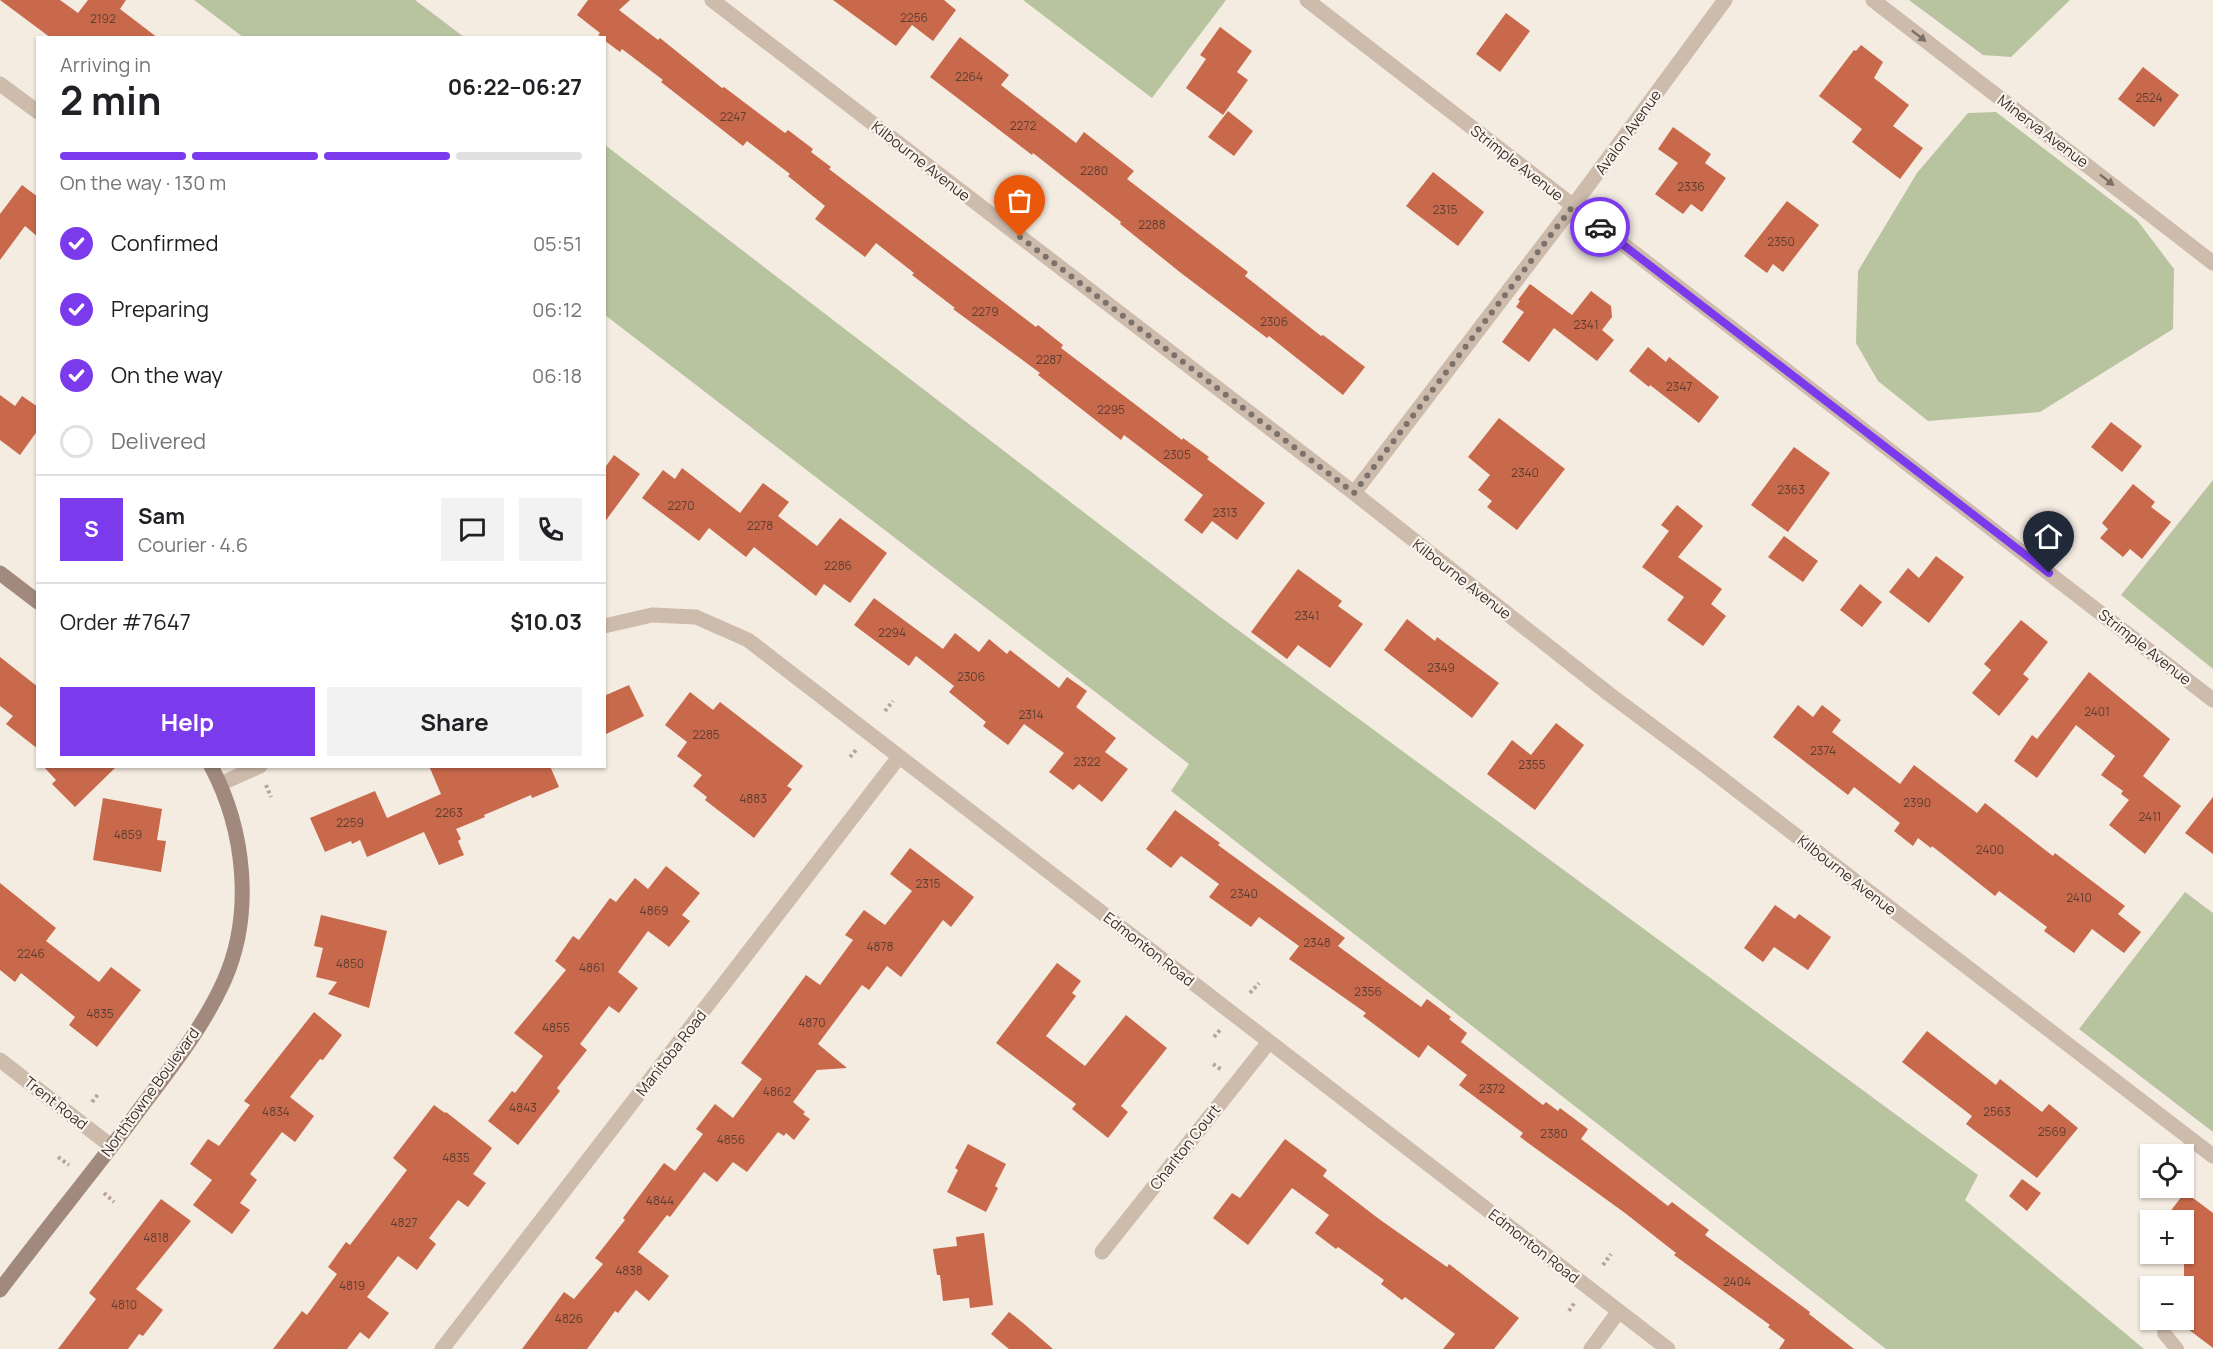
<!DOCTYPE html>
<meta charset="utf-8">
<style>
:root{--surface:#fff;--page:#f2f2f2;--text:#202124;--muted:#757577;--line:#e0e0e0;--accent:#7c3aed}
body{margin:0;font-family:Manrope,sans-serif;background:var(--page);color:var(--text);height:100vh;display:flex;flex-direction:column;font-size:22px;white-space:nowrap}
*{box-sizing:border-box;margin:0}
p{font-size:20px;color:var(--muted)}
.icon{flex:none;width:33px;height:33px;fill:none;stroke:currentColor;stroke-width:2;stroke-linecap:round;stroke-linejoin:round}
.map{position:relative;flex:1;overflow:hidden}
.side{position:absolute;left:36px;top:36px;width:570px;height:732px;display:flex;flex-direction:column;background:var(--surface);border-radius:0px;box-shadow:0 2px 4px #0004}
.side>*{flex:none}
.controls{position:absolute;left:2140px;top:1144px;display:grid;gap:12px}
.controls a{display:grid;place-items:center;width:54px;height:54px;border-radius:0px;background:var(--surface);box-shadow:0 2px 4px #0004;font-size:30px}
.pin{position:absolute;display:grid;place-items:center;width:51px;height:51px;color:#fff;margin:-62px -26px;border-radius:50% 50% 50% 0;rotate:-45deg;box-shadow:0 0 6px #0007}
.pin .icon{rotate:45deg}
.courier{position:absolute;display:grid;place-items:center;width:60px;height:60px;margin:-30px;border:4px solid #7c3aed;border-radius:50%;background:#fff;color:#222;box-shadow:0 2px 8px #0007}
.overview em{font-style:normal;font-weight:700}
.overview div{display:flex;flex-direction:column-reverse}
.overview{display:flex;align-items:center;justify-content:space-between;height:102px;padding:0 24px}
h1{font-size:39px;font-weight:700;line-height:45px}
.bar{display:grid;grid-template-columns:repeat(4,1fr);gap:9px 6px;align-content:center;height:72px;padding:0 24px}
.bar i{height:8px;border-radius:4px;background:var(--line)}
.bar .active{background:var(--accent)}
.bar p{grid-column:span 4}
.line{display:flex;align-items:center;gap:15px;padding:0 24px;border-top:2px solid var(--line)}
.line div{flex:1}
.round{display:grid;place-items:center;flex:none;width:63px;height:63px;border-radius:0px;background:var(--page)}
ol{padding:0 24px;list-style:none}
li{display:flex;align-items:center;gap:18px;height:66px}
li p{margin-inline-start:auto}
li .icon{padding:6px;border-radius:50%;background:var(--accent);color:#fff;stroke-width:4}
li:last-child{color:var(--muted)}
li i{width:33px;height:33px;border:3px solid var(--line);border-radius:50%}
.cta{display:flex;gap:12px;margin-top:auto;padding:12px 24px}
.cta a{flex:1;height:69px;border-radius:0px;background:var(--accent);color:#fff;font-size:24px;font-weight:700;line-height:69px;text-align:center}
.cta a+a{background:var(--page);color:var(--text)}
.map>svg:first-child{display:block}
.green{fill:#b8c4a0}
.building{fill:#c8694b}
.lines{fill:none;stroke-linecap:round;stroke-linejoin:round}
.path{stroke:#b9a596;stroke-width:4;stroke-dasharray:3 3;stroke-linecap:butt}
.lane{stroke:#cdbbac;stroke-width:14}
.street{stroke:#cdbbac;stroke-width:15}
.secondary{stroke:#a18a7d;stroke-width:15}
.oneway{fill:#7d6f65}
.done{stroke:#7c716b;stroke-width:6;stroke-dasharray:0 10.8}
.route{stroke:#7c3aed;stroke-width:8}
.labels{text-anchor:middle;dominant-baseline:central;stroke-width:4.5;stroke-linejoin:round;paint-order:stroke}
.number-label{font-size:12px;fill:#5e3e33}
.street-label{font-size:15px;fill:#3b302b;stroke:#fbf5ee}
</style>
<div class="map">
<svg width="2213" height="1349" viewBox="0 0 2213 1349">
<rect width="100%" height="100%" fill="#f4ebe1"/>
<path class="green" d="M194,0H415L464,37H243Z
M1023,0H1226L1152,98Z
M1909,0H2070L2011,57L1983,55Z
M1996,112L2137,220L2174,269L2173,329L2040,412L1928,421L1878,381L1856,343L1858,271L1917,173L1968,113Z
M605,145L1219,616L1978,1175L1965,1200L2144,1349H1886L1171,791L1189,764L605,315Z
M2213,480V669L2121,595Z
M2185,892L2213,913V1132L2079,1029Z"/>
<path class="building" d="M0,0H60L78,13L88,0H126L120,9L158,38H51Z
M588,0H630L619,10L658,40L660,38L722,88L724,87L785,133L788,130L813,149L811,152L831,167L829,169L1036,327L1038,325L1063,345L1061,348L1182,440L1183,438L1209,457L1207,459L1265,503L1237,540L1212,521L1202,534L1184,520L1203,495L1124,435L1121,440L1038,375L1040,373L953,309L955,308L912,275L914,273L876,243L865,257L815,219L825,206L788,176L790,174L747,141L743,146L661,82L663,80L622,49L620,52L604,40V38L598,35L600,33L577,15Z
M833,0H944L956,10L933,41L912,25L896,46Z
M1506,13L1530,31L1500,72L1476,54Z
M1220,27L1252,51L1237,72L1248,80L1223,115L1186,88L1206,59L1200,55Z
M960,37L1009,75L1001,85L1076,143L1084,132L1134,171L1127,179L1248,272L1245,276L1321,336L1323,335L1365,367L1343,395L1269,336L1267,338L1181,273L1120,224L1121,222L1033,153L1032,155L930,77Z
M1861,45L1883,62L1874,78L1909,105L1893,126L1923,148L1900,179L1852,142L1862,129L1819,96L1854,50L1856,51Z
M2143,67L2179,95L2154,127L2118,99Z
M1228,111L1253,131L1234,156L1208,137Z
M1673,127L1711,154L1705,163L1726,178L1702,212L1691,204L1683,214L1655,194L1678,163L1658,149Z
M1433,172L1484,212L1458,246L1406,206Z
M22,185L38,197V237L25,226L0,260V214Z
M1787,201L1819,225L1783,272L1773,264L1767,273L1744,256Z
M1530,284L1572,315L1591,291L1611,306L1612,317L1602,330L1614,340L1597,361L1554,328L1529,362L1502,342L1524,312L1516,307L1520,301L1518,300Z
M1648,347L1666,362L1669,357L1719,397L1699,423L1650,385L1649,387L1629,371Z
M0,395L15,406L22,396L38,407V430L20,455L0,440Z
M1499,418L1565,469L1517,530L1487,507L1492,501L1478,490L1490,475L1468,457Z
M2111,422L2142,446L2122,472L2091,447Z
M1794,447L1830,473L1788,532L1751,505Z
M614,455L640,474L604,523V469Z
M682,468L740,513L763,483L789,502L778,516L817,546L840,518L887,553L850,603L824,584L816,596L754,547L746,557L709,528L699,541L642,498L663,470L675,479Z
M2133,484L2155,502L2151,507L2171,522L2142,559L2130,549L2123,557L2100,538L2108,529L2102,523Z
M1677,505L1703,526L1678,557L1722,589L1711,604L1726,616L1703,646L1667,620L1684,597L1642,567L1669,531L1661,525Z
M1784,536L1818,561L1803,582L1768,557Z
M1936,556L1964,577L1929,623L1889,592L1908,568L1919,578Z
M1298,569L1342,601L1338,606L1363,624L1330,668L1298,645L1287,659L1251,632Z
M1860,584L1882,602L1862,627L1840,610Z
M874,598L943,649L955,633L979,652L989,639L1007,654L1010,650L1059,688L1067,677L1087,691L1076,707L1116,738L1105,752L1128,769L1102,802L1079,784L1073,790L1049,772L1064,753L1024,724L1008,745L983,726L986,722L949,692L954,686L916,656L909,666L854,625Z
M1407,619L1435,641L1437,637L1499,683L1472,718L1384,650Z
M2021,620L2048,642L2023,674L2029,679L1999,716L1972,693L1991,670L1984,664Z
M0,657L38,687V749L6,724L13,716L0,706Z
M2089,672L2170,739L2143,776L2181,806L2145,854L2109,825L2129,800L2121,794L2123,791L2101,775L2115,756L2076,725L2037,778L2014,761L2032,735L2037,739Z
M629,685L644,716L604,735V696Z
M690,692L713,710L720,702L803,766L787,786L792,789L754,838L705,800L707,797L693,786L702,775L677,756L687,742L665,725Z
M1798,705L1813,717L1822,705L1841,720L1832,732L1900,784L1914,765L1977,813L1985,803L2053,856L2055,853L2125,906L2118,914L2141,932L2124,953L2092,929L2074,953L2044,931L2047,927L1999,891L1995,896L1932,846L1931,848L1918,838L1913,846L1894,831L1900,823L1854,787L1848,795L1773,737Z
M1556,723L1584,745L1535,810L1487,774L1512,740L1531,755Z
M43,766H117L75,807L52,784L56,780Z
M429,766H550L559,787L532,798L531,795L484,815L485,817L456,829L461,839L458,841L464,855L439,865L424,832L367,857L360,840L352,844L351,841L325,852L310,818L375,791L387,818L441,794Z
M2213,797V854L2185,833Z
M103,798L162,809L157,840L166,841L161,872L93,860Z
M1175,810L1220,843L1218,845L1345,938L1338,946L1421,1007L1427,999L1451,1017L1449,1019L1467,1033L1461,1042L1543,1105L1546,1102L1558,1111L1560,1108L1588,1129L1581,1139L1668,1206L1672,1202L1709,1230L1705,1235L1810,1312L1809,1314L1854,1349H1779L1785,1340L1768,1327L1770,1325L1674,1255L1676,1253L1625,1213L1520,1137L1523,1133L1459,1085L1467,1075L1428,1045L1419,1058L1363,1016L1366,1013L1289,959L1299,946L1259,917L1251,927L1209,897L1219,884L1181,856L1171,868L1146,849Z
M910,848L974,897L951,927L943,920L901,977L887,966L869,990L862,985L818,1044L847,1068L817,1070L793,1102L805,1112L803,1114L810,1119L794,1140L786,1133L784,1136L778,1132L747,1172L733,1162L717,1182L704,1172L670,1217L667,1215L638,1252L669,1276L649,1301L636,1290L618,1313L615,1311L587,1349H522L564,1292L574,1299L603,1264L595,1258L625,1220L623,1218L664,1163L675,1171L703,1134L696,1129L715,1104L733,1118L762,1079L741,1063L806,975L820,985L853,940L845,935L864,910L885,925L912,891L890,874Z
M666,866L700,893L682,915L690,921L669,947L648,931L618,972L638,988L619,1013L609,1006L580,1044L587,1050L557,1088L560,1091L518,1145L488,1121L512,1091L515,1093L543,1056L514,1033L566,970L555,961L573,936L579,940L610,898L616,902L635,878L648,889Z
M0,883L56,928L46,941L99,982L111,967L141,990L97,1047L69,1025L75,1017L21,973L15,982L0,970Z
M1775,905L1795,919L1799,914L1831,937L1808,970L1774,947L1763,962L1744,948Z
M321,915L387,931L369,1008L328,994L337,982L316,977L323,948L314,946Z
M1057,963L1081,981L1072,993L1076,996L1046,1036L1085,1066L1126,1015L1167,1048L1121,1106L1128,1112L1108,1138L1072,1109L1076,1104L996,1043Z
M314,1012L342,1035L323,1060L320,1059L290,1097L314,1116L295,1142L282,1132L250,1174L257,1180L240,1203L250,1210L232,1234L193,1205L212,1180L190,1164L208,1139L219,1146L250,1105L244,1101Z
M1927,1031L1996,1085L2000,1079L2042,1112L2049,1104L2078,1128L2037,1178L1966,1124L1972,1116L1902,1062Z
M434,1105L445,1113L446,1112L492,1148L473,1174L486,1183L468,1207L458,1200L429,1238L436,1244L417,1270L398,1256L367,1297L389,1313L369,1339L360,1332L347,1349H273L302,1311L307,1315L337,1274L328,1267L346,1242L350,1245L407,1170L393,1158Z
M1285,1139L1327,1170L1323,1176L1379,1219L1447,1267L1449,1264L1519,1318L1494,1349H1443L1455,1334L1405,1297L1402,1300L1381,1284L1384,1280L1338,1247L1336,1249L1315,1233L1329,1215L1292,1188L1248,1245L1213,1218L1232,1193L1240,1198Z
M968,1144L1006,1164L995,1186L998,1188L986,1212L947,1192L958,1170L955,1168Z
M2022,1179L2041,1193L2027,1211L2009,1196Z
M2185,1192L2213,1213V1348L2184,1326V1225L2187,1221H2163Z
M161,1199L191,1221L136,1289L163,1310L143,1336L139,1334L128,1349H58L96,1299L89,1293Z
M984,1233L993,1305L970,1308L969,1298L943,1301L940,1275H937L933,1249L957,1246L956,1237Z
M1009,1312L1023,1323L1053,1349H1009L991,1334Z"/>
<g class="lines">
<path class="path" d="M885,711L893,701
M850,757L856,750
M266,785L271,797
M1250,993L1259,983
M1214,1037L1220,1030
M1213,1064L1222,1070
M92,1102L99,1093
M58,1157L69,1165
M104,1193L114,1202
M1603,1265L1611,1254
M1569,1311L1575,1302"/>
<path class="lane" d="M2164,1333L2177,1349"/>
<path class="street" d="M712,0L1354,493L1609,694L1699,761L2213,1156
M1307,0L2213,700
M1873,0L2213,263
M0,84L38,112
M1354,493L1573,206L1725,0
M604,626L652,615L696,617L748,640L1668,1349
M220,784L260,766
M0,1060L111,1146
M1102,1252L1269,1042
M442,1349L899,757
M1591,1349L1619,1311"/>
<path class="secondary" d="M0,573L38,602
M0,1290C43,1233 88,1178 131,1121C164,1076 201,1032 224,981C254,914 245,830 211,766"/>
</g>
<defs><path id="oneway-solid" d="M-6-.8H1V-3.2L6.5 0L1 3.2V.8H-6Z" transform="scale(1.5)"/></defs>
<g class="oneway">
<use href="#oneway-solid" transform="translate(1919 36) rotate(38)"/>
<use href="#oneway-solid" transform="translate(2107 180) rotate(38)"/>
</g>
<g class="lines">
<path class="done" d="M1020,237L1354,493L1573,206L1600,227"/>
<path class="route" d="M1600,227L2049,573"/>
</g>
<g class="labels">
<g class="number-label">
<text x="914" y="17">2256</text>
<text x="103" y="18">2192</text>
<text x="969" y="76">2264</text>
<text x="2149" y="97">2524</text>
<text x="733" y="116">2247</text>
<text x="1023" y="125">2272</text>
<text x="1094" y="170">2280</text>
<text x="1691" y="186">2336</text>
<text x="1445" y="209">2315</text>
<text x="1152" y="224">2288</text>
<text x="1781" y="241">2350</text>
<text x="985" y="311">2279</text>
<text x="1274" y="321">2306</text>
<text x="1586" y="324">2341</text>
<text x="1049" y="359">2287</text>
<text x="1679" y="386">2347</text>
<text x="1111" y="409">2295</text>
<text x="1177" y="454">2305</text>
<text x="1525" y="472">2340</text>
<text x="1791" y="489">2363</text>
<text x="681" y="505">2270</text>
<text x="1225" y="512">2313</text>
<text x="760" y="525">2278</text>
<text x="838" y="565">2286</text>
<text x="1307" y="615">2341</text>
<text x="892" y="632">2294</text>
<text x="1441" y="667">2349</text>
<text x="971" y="676">2306</text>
<text x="2097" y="711">2401</text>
<text x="1031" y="714">2314</text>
<text x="706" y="734">2285</text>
<text x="1823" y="750">2374</text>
<text x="1087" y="761">2322</text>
<text x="1532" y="764">2355</text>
<text x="753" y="798">4883</text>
<text x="1917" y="802">2390</text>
<text x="449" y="812">2263</text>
<text x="2150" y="816">2411</text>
<text x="350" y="822">2259</text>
<text x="128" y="834">4859</text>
<text x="1990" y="849">2400</text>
<text x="928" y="883">2315</text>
<text x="1244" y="893">2340</text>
<text x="2079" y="897">2410</text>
<text x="654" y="910">4869</text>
<text x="1317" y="942">2348</text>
<text x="880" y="946">4878</text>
<text x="31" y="953">2246</text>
<text x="350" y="963">4850</text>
<text x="592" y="967">4861</text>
<text x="1368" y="991">2356</text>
<text x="100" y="1013">4835</text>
<text x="812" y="1022">4870</text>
<text x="556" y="1027">4855</text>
<text x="1492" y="1088">2372</text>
<text x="777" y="1091">4862</text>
<text x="523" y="1107">4843</text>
<text x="276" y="1111">4834</text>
<text x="1997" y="1111">2563</text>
<text x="2052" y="1131">2569</text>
<text x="1554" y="1133">2380</text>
<text x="731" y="1139">4856</text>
<text x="456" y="1157">4835</text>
<text x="660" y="1200">4844</text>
<text x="404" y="1222">4827</text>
<text x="156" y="1237">4818</text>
<text x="629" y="1270">4838</text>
<text x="1737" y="1281">2404</text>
<text x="352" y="1285">4819</text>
<text x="124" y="1304">4810</text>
<text x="569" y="1318">4826</text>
</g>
<g class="street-label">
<text transform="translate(2043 131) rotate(37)">Minerva Avenue</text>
<text transform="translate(1628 132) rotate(-54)">Avalon Avenue</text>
<text transform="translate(921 161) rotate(38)">Kilbourne Avenue</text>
<text transform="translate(1517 163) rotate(38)">Strimple Avenue</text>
<text transform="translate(1462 579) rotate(38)">Kilbourne Avenue</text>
<text transform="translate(2145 647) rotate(38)">Strimple Avenue</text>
<text transform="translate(1847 875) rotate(38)">Kilbourne Avenue</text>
<text transform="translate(1149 949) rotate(38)">Edmonton Road</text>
<text transform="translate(671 1053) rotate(-52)">Manitoba Road</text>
<text transform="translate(150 1092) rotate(-54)">Northtowne Boulevard</text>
<text transform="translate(56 1103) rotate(38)">Trent Road</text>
<text transform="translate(1185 1147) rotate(-52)">Charlton Court</text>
<text transform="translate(1534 1246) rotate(38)">Edmonton Road</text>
</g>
</g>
</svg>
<div class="controls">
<a><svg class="icon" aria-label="locate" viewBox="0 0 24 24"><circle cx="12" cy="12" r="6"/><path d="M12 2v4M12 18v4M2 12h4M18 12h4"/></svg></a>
<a>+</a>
<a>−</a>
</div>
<div class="pin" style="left:1020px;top:237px;background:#ea580c"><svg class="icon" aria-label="bag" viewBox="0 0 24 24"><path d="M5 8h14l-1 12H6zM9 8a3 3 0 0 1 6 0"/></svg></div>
<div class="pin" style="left:2049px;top:573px;background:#1f2937"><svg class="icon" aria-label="home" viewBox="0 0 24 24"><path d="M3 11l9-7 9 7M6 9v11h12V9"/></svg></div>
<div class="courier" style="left:1600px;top:227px"><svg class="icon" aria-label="car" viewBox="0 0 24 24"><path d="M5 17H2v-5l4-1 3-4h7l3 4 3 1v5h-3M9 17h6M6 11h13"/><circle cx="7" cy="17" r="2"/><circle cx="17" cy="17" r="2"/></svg></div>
<section class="side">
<div class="overview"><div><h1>2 min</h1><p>Arriving in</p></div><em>06:22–06:27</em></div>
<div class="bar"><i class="active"></i><i class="active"></i><i class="active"></i><i></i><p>On the way · 130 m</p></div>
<ol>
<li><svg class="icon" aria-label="check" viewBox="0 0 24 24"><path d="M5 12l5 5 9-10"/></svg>Confirmed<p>05:51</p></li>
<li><svg class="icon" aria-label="check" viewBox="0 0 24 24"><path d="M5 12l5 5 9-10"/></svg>Preparing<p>06:12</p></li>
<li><svg class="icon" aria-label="check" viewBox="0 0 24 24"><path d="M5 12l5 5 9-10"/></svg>On the way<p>06:18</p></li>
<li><i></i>Delivered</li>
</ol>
<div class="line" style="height:108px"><b class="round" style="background:var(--accent);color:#fff">S</b><div><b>Sam</b><p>Courier · 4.6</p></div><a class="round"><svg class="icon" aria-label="chat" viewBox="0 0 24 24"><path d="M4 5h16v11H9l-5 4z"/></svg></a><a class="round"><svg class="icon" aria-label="phone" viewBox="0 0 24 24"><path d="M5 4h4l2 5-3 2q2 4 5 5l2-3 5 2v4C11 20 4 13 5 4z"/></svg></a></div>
<div class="line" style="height:78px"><div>Order #7647</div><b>$10.03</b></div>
<div class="cta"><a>Help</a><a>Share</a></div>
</section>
</div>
